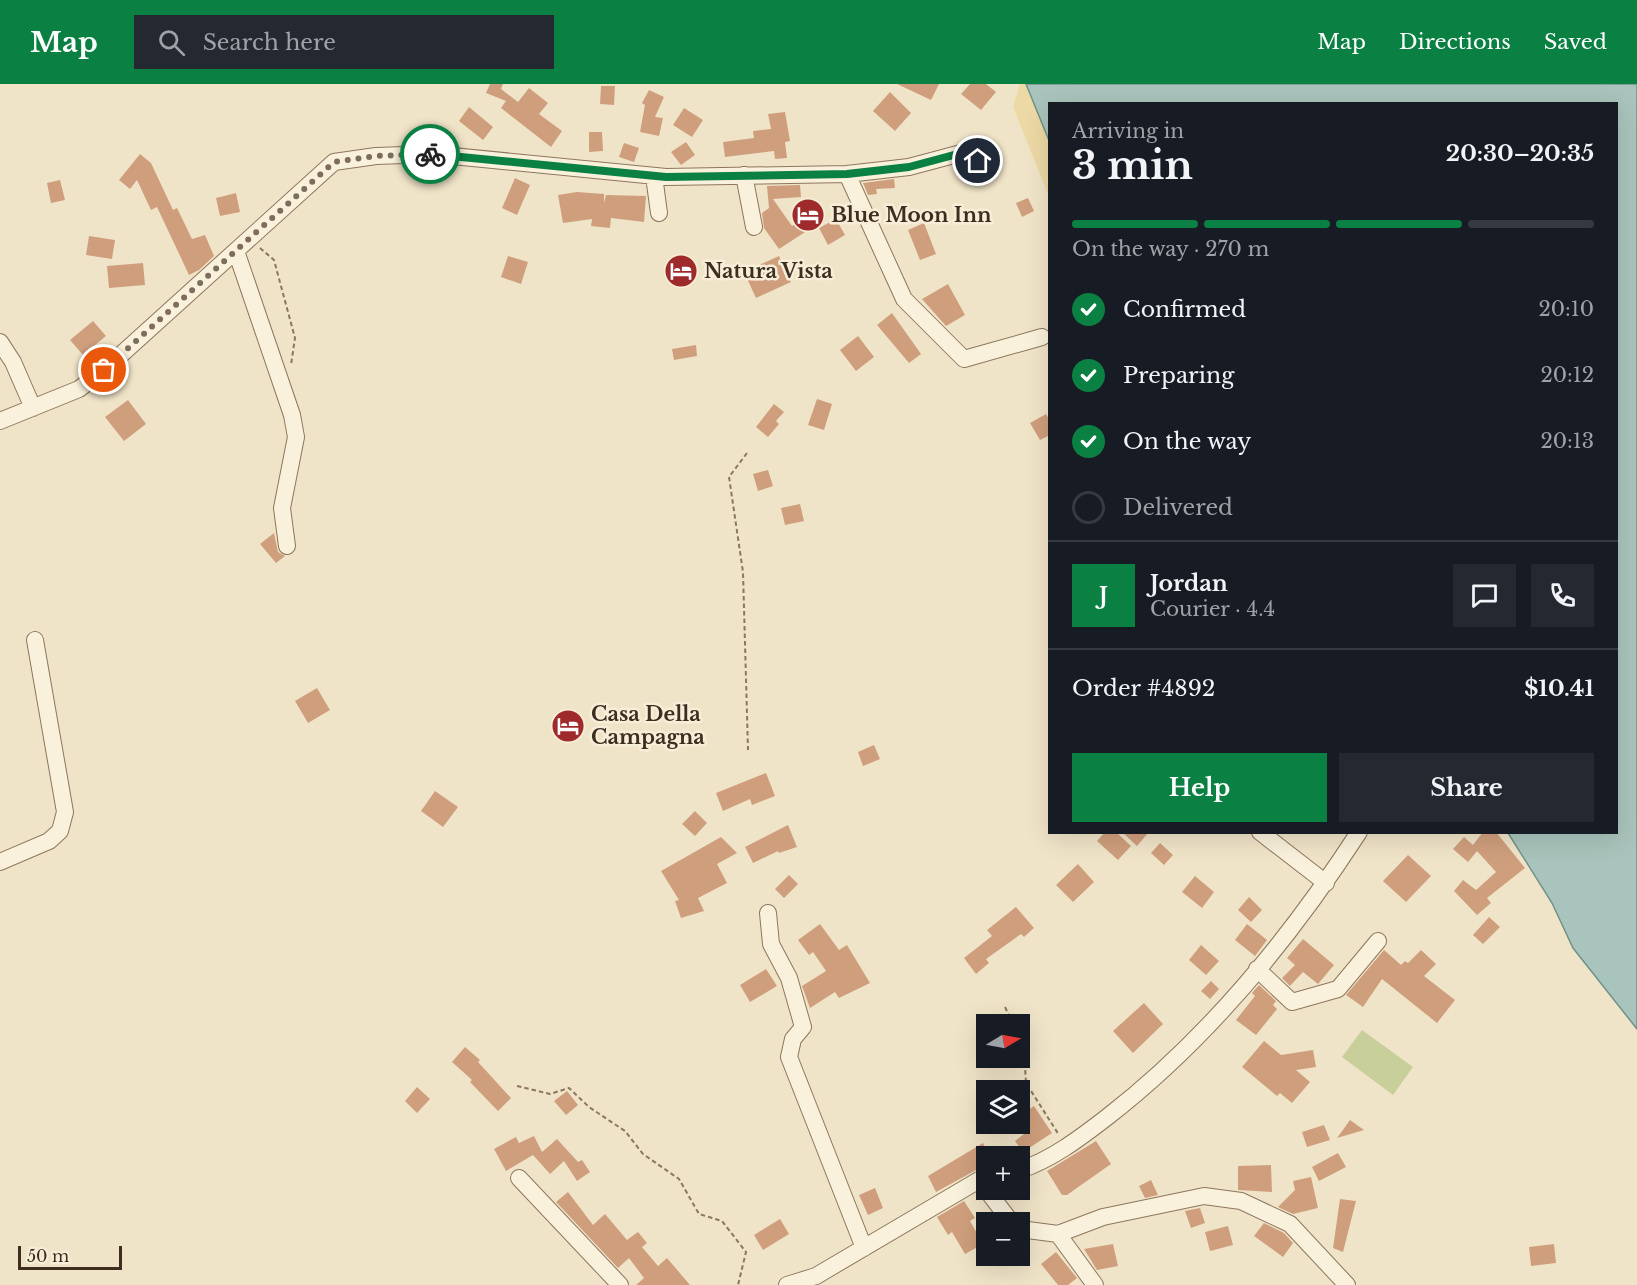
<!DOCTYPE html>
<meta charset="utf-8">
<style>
:root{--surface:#171b24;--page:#242831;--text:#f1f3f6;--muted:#9ea1a6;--line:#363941;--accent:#0b8043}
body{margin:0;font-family:"Libre Baskerville",serif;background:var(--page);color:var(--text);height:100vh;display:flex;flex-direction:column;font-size:22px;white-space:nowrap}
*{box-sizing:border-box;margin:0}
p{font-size:20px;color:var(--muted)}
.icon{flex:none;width:33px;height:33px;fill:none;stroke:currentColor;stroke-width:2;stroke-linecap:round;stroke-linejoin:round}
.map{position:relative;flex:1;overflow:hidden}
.panel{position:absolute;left:1048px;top:18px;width:570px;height:732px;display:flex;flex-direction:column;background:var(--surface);border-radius:0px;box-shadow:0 6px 24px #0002}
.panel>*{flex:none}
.needle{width:39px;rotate:80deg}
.fabs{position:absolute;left:976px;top:930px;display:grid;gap:12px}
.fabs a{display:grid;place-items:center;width:54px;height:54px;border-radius:0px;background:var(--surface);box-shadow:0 6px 24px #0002;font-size:30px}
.scale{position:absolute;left:18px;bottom:15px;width:104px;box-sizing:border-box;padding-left:6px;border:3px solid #3d2e20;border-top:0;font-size:16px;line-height:21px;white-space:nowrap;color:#3d2e20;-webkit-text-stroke:4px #f7eed8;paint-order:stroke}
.pin{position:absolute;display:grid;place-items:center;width:51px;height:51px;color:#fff;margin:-26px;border:3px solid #fff;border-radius:50%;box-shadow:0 2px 6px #0007}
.courier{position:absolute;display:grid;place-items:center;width:60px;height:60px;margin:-30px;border:4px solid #0b8043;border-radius:50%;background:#fff;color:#222;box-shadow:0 2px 8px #0007}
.head em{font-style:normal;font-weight:800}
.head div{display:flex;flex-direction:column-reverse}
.head{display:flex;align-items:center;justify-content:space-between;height:102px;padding:0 24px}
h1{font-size:39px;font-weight:800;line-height:45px}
.bar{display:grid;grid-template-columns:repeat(4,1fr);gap:9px 6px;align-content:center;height:72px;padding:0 24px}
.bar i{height:8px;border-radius:4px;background:var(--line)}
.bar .selected{background:var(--accent)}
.bar p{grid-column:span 4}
.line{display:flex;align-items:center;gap:15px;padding:0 24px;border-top:2px solid var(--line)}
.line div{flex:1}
.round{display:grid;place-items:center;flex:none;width:63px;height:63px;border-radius:0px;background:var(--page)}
ol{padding:0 24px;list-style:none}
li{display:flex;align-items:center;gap:18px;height:66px}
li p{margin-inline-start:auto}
li .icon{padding:6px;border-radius:50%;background:var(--accent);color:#fff;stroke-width:4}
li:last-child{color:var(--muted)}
li i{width:33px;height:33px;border:3px solid var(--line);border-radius:50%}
.button{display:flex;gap:12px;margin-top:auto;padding:12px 24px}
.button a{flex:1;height:69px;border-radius:0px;background:var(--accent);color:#fff;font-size:24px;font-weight:800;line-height:69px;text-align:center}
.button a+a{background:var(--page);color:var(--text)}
header{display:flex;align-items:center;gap:36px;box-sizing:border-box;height:84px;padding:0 30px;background:var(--accent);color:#fff}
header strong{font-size:28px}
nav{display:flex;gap:33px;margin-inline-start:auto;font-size:21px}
.search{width:420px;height:54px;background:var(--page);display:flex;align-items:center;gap:15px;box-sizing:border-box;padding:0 21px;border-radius:0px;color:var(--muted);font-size:22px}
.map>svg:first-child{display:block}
.green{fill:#c9cf9b}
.sand{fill:#ecd9a5}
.water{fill:#a9c4bc;stroke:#6f938a;stroke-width:1.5}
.building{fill:#cf9f7d}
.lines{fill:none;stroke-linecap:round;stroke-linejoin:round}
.minor-casing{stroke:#8d765c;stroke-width:18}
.path{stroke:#8d765c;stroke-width:2;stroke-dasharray:4.5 3;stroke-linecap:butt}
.minor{stroke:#faf1dc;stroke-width:16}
.done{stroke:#7c6e5b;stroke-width:6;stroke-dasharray:0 10.8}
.route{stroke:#0b8043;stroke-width:8}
.labels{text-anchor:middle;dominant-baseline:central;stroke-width:5;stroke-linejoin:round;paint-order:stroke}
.poi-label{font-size:20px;font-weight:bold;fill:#3d2e20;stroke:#f7eed8;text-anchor:start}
</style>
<header>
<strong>Map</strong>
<div class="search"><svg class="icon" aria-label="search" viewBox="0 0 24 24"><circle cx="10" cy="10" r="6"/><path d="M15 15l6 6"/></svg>Search here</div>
<nav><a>Map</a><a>Directions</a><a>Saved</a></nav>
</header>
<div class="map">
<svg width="1637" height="1201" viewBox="0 0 1637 1201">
<rect width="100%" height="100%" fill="#f0e4c8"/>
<path class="green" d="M1362,946L1413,983L1393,1011L1342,973Z"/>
<path class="sand" d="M1020,0H1026L1050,59V115L1013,23Z"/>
<path class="water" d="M1026,0H1637V945L1573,864L1552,819L1508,749L1617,748V20H1050V59Z"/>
<path class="building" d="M490,0H503L501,5L518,18L529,4L548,19L539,30L562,47L551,63L501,24L506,17L486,9Z
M897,0H939L931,16Z
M970,0H986L996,8L981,26L961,10Z
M601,2H615L614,21L600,20Z
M649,6L664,13L655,33L663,34L659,52L640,48L645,21L642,19Z
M890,8L911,29L895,47L873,27Z
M469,23L493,43L483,56L459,37Z
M684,24L703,36L692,53L673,41Z
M785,28L790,57L785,58L787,74L775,75L774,67L725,73L723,58L754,54L753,47L771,45L768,30Z
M589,48H602L603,67L589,68Z
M686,58L695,71L681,81L671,68Z
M624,59L639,64L634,78L619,73Z
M140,70L151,79L173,126L177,124L192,155L205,151L214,172L199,186L189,191L157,123L151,126L137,96L130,105L119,96Z
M515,94L530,101L517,131L502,124Z
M894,95L895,104L876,105L877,110L868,111L863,99Z
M60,96L65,116L51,119L47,99Z
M800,101L801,113L773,115L792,142L813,129L819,139L779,165L764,144L762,129L769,124L767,102Z
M577,108L604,110V119L606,111L646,112L644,138L611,134L610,144L591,142L592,135L563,139L558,111Z
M236,109L240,128L220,132L216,114Z
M1028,114L1034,127L1022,133L1016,119Z
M836,135L845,151L828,161L819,144Z
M924,139L936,170L920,176L908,146Z
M89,152L115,156L112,175L86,171Z
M508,172L528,178L521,200L501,193Z
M779,172L791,198L756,214L744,188Z
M143,179L145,201L109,204L107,182Z
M948,200L965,231L946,242L922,215Z
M892,229L921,270L909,279L877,241Z
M93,237L106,252L83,271L70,256Z
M858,252L874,273L856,287L840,266Z
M696,261L697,272L674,276L672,265Z
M817,315L832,320L824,346L808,341Z
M128,316L146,340L124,357L105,333Z
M774,320L784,328L776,337L779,340L768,353L756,343Z
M1046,330L1050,337V351L1040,356L1030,339Z
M768,386L773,402L758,407L753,390Z
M800,420L804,437L785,441L781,424Z
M274,449L278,468L285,472L276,479L260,460Z
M317,604L330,626L308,639L295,617Z
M874,661L880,675L863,682L858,668Z
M766,689L775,712L752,721L750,715L723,727L716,709Z
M435,707L458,723L443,743L421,727Z
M695,727L707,739L695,752L682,740Z
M788,741L797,763L779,769L778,767L753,779L745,763Z
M1105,748H1116L1131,762L1118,776L1097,757Z
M1122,748H1149L1137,762Z
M1483,748H1496L1525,784L1487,814L1491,819L1477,831L1454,807L1463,796L1476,806L1496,788L1477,767L1468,778L1453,765L1464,753L1473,761Z
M721,753L737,769L717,780L727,799L698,814L704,827L681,834L675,817L679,816L661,787Z
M1160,759L1173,771L1164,781L1151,769Z
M1408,771L1431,792L1406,818L1383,797Z
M1078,780L1094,798L1073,818L1056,801Z
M789,791L798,800L784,814L775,805Z
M1195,792L1214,808L1202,824L1182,808Z
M1249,813L1262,826L1251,838L1238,826Z
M1016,823L1034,844L1024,853L1021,850L986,875L989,879L976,890L964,874L992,852L987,846Z
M1489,833L1500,843L1483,860L1473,851Z
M820,840L839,866L847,861L870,899L839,914L835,908L810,924L802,902L826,887L813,868L809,871L798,856Z
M1247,840L1267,856L1255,872L1235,856Z
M1303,855L1334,881L1318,900L1303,888L1290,902L1282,894L1295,881L1287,874Z
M1201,861L1219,877L1206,891L1189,876Z
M1384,866L1401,881L1405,877L1408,879L1421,866L1436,880L1424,892L1455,916L1437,939L1382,895L1363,923L1346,911Z
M766,885L777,902L750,918L740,901Z
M1211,897L1219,905L1210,915L1201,907Z
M1259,901L1276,917L1273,921L1277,925L1256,951L1236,936L1255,912L1252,909Z
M1144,919L1163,940L1133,969L1113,947Z
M1264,957L1281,971L1313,966L1316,983L1296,986L1310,998L1292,1019L1280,1009L1277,1012L1242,983Z
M465,963L480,976L478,978L511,1014L498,1027L470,998L472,996L452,978Z
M417,1003L430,1015L417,1029L405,1017Z
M567,1007L578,1021L566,1031L554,1017Z
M1034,1022L1052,1049L1023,1068L1015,1057L1029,1046L1020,1031Z
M1350,1036L1364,1046L1337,1054Z
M1324,1041L1330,1056L1307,1063L1302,1048Z
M534,1052L542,1068L557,1055L578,1078L582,1076L590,1088L577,1097L564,1077L550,1090L533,1071L506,1087L494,1065L516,1053L519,1059Z
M1096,1057L1111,1080L1067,1111H1062L1047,1087Z
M983,1059L987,1067V1080L936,1108L928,1092Z
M1338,1069L1346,1083L1319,1097L1312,1083Z
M1271,1081L1272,1108L1238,1106V1082Z
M1311,1093L1318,1124L1293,1130L1278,1123L1295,1106L1293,1097Z
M1151,1096L1158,1111L1145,1114L1139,1102Z
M875,1104L883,1124L868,1131L859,1111Z
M568,1108L593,1141L605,1130L627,1156L638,1148L647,1159L642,1163L658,1182L667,1174L690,1201H636L644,1194L629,1174L618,1184L556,1118Z
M1340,1115L1356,1117L1343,1168L1333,1164Z
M964,1117L975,1134L970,1137L983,1160L965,1170L952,1148L948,1151L937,1133Z
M1200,1124L1205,1139L1191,1144L1185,1127Z
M780,1135L789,1150L763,1166L754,1151Z
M1264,1139L1284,1149L1293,1159L1283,1173L1254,1152Z
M1228,1142L1233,1161L1210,1167L1205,1148Z
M1113,1160L1118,1182L1097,1186L1084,1165Z
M1554,1160L1556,1179L1531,1182L1529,1163Z
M1056,1168L1077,1194L1068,1201H1058L1041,1180Z"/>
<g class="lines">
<defs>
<path id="minor" d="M847,90L904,215L964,275L1042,253
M744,91L754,143
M654,92L659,129
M236,167L292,331L296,353L282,424L287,462
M0,258L13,278L33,324
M0,337L79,305L104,286L334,78L376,72L432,70L666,93L847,90L909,83L965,68L990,85
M1260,748L1326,799
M0,778L49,757L60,747L65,728L35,556
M768,829L771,860L789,894L803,943L793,955L789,973L864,1164
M1257,885L1292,918L1338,905L1378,857
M1020,1086C1051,1076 1080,1054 1106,1034C1207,956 1289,856 1359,748
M519,1094L620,1201
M979,1096L1011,1138
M1020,1145L1058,1150L1095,1201
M1058,1150L1103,1133L1204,1112L1241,1117L1290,1140L1347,1201
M787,1201L816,1192L979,1096L987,1094"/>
</defs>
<use href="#minor" class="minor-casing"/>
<path class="path" d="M260,164L274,176L295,254L291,281
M747,369L729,393L743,488L748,666
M1005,923L1013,940
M1020,957L1024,966L1026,999L1059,1051
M517,1002L550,1010L569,1004L589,1023L625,1047L643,1070L679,1095L699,1130L722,1137L746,1168L738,1201"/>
<use href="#minor" class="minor"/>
</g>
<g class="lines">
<path class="done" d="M104,286L334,78L376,72L430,70"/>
<path class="route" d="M430,70L666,93L847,90L909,83L965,68L978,77"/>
</g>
<defs>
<symbol id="hotel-disc" viewBox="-11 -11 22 22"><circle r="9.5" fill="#9e2a2b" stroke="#f7eed8"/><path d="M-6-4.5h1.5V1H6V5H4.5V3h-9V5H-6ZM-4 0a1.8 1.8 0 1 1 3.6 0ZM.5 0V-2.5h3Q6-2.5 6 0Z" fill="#fff"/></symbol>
</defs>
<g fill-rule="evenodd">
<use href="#hotel-disc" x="789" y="112" width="38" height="38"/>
<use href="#hotel-disc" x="662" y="168" width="38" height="38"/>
<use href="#hotel-disc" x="549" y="623" width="38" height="38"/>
</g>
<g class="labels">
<g class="poi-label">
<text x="831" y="131">Blue Moon Inn</text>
<text x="704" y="187">Natura Vista</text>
<text x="591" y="630">Casa Della<tspan x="591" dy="23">Campagna</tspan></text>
</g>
</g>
</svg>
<div class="fabs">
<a><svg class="needle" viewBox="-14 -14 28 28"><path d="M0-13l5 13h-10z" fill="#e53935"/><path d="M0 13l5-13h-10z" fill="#9ea1a6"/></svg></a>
<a><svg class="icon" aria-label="layers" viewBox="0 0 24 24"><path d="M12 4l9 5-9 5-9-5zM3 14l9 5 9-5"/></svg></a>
<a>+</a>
<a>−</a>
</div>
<div class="scale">50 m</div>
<div class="pin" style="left:104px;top:286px;background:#ea580c"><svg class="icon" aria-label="bag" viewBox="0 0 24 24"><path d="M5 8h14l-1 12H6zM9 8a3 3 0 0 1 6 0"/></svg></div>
<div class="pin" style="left:978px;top:77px;background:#1f2937"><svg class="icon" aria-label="home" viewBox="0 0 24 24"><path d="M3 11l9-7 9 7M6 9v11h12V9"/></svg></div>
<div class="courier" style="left:430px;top:70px"><svg class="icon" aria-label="bike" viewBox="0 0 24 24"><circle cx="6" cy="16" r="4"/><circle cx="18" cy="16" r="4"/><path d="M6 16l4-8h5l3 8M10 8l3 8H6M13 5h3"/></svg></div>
<section class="panel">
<div class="head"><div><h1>3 min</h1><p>Arriving in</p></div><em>20:30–20:35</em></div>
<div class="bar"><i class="selected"></i><i class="selected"></i><i class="selected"></i><i></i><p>On the way · 270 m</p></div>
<ol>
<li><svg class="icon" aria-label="check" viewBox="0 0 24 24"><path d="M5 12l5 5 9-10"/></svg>Confirmed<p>20:10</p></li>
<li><svg class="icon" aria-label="check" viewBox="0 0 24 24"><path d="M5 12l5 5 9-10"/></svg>Preparing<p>20:12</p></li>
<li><svg class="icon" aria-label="check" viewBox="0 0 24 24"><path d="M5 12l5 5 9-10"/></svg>On the way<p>20:13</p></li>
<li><i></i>Delivered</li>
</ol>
<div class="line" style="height:108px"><b class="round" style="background:var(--accent);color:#fff">J</b><div><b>Jordan</b><p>Courier · 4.4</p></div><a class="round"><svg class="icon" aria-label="chat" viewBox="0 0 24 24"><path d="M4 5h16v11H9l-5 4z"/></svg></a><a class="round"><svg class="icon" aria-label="phone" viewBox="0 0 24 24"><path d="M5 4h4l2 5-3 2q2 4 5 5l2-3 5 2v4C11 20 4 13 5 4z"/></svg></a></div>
<div class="line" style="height:78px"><div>Order #4892</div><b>$10.41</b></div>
<div class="button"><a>Help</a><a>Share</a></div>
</section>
</div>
